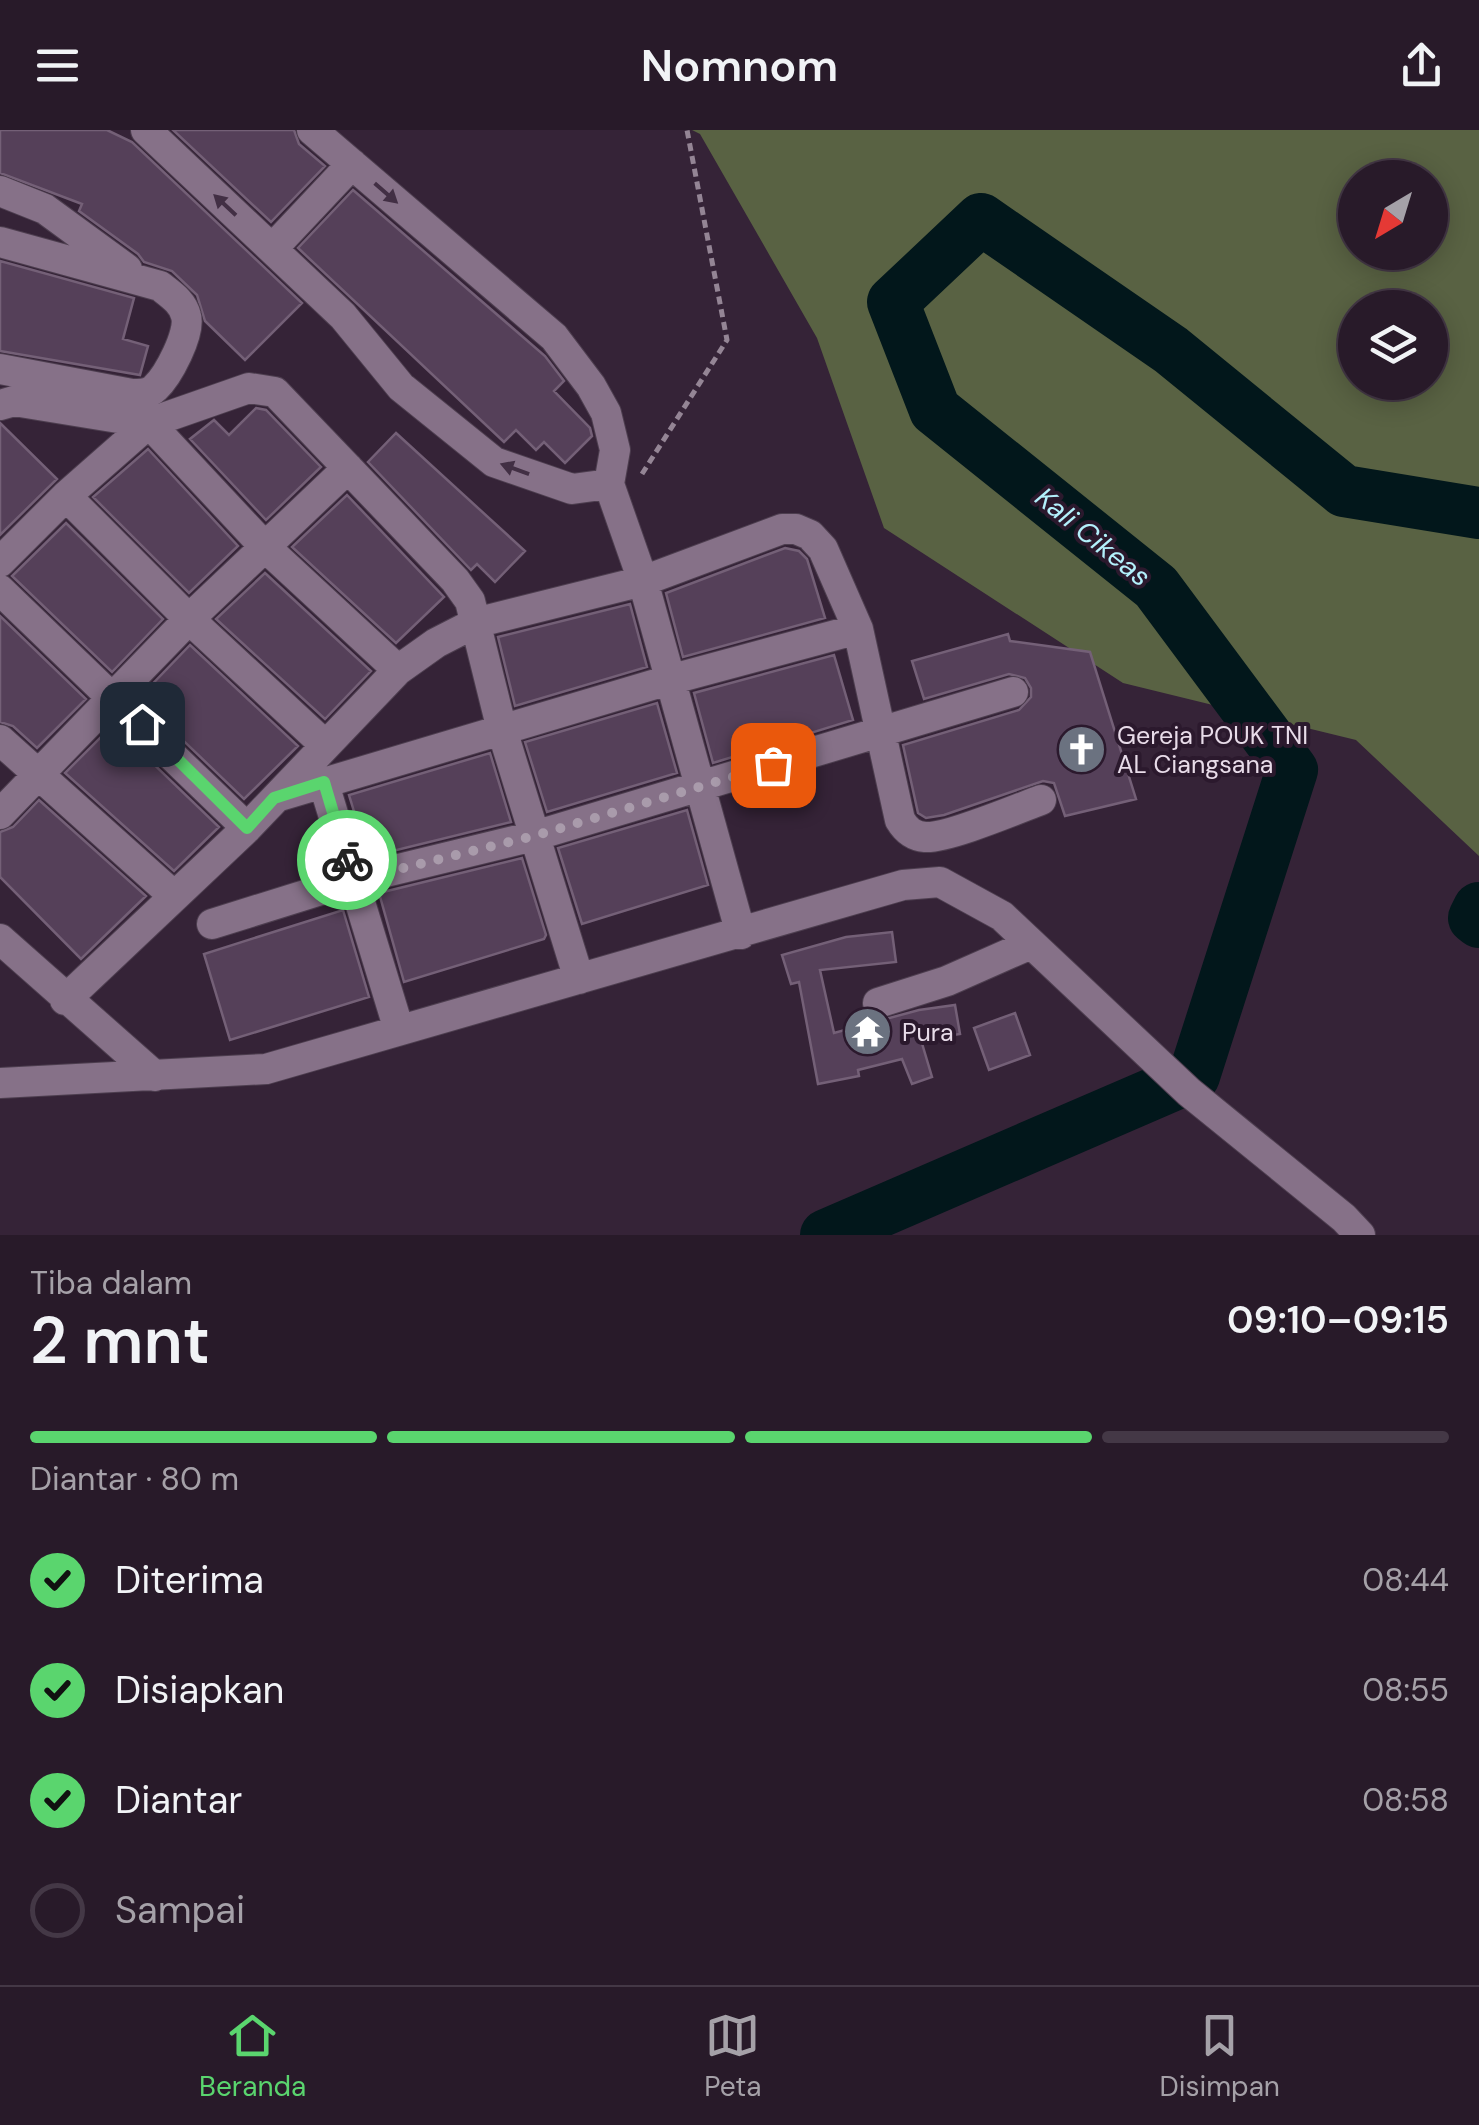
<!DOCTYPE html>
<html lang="id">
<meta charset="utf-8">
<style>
:root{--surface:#281a29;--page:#342735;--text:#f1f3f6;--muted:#a5a1a8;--line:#443846;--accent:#5ad56e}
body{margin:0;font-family:"DM Sans",sans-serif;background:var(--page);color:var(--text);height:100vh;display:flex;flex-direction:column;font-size:38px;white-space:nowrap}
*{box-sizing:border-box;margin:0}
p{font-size:32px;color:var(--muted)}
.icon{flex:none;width:55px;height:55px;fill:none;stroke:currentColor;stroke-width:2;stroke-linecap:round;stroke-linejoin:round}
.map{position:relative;height:1105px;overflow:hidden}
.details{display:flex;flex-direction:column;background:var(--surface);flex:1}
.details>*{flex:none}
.needle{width:65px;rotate:218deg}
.buttons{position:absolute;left:1338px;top:30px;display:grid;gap:20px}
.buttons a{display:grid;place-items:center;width:110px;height:110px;border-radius:50%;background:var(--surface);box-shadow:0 5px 25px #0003,0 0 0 2px var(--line);font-size:50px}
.pin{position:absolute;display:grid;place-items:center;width:85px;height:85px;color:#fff;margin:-42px;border-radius:20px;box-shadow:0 5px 15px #0006}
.courier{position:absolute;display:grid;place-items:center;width:100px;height:100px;margin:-50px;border:8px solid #5ad56e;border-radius:50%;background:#fff;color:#222;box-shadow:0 2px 12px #0007}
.head em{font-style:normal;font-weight:600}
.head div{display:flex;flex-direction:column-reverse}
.head{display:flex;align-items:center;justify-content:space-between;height:170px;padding:0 30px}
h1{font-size:65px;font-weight:600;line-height:75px}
.bar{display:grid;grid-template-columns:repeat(4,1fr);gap:15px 10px;align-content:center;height:120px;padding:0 30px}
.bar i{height:12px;border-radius:8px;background:var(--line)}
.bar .on{background:var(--accent)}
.bar p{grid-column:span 4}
ol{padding:0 30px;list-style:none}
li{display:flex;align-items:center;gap:30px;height:110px}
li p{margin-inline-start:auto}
li .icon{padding:10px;border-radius:50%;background:var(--accent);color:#111;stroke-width:4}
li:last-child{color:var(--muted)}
li i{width:55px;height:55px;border:5px solid var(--line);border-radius:50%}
header{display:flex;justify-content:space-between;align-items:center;height:130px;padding:0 30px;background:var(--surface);font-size:45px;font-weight:600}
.tabs{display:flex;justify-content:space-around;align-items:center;height:140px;border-top:2px solid var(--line);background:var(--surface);font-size:28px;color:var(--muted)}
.tabs a{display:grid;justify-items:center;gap:5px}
.tabs .on{color:var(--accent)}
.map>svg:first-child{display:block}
.forest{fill:#596243;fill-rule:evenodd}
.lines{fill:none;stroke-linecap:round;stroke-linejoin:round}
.river{stroke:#02171b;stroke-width:52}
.building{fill:#554059;stroke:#746077;stroke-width:2.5}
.minor-casing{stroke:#4d3e4f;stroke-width:32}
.path{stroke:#948595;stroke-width:5;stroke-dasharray:8 5;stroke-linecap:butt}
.minor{stroke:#867188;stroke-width:30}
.oneway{fill:#422f44}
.done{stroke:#a99bab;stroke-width:10;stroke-dasharray:0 18}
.route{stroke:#5ad56e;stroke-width:12}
.labels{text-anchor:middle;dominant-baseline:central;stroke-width:8;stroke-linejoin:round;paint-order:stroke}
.poi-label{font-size:25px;fill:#e8dce9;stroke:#2b192d;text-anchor:start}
.water-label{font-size:28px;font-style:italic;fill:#b3f0fb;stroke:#2b192d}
</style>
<header><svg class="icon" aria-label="menu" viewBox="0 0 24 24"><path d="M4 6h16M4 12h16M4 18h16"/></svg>Nomnom<svg class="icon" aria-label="share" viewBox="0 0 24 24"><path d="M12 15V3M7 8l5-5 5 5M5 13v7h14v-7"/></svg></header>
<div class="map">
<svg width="1479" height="1105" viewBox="0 0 1479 1105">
<rect width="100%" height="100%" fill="#352337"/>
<path class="forest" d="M692,0H1479V726L1356,610L1123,553L884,398L817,208L700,4ZM1355,48H1430V122H1355ZM1355,178H1430V252H1355Z"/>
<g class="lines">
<path class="river" d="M1479,778L1474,788L1479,792
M826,1105L1194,946L1292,640L1156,457L935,280L893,172L981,89L1171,220L1344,361L1479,383"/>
</g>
<path class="building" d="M0,0H107L132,12L302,173L245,230L205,191L197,165L172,141L144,132L138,124L79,81L82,74L0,43Z
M173,0H294L299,14L325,36L271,92Z
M353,60L545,226L564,251L554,261L590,298L592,306L565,333L544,312L536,320L516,300L504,312L298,118Z
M0,131L134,168L123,209L148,216L140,245L0,221Z
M256,278L266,280L321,337L266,390L190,309L214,290L229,305Z
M0,293L57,349L0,405Z
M396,303L525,421L495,452L477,434L471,440L368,332Z
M148,319L238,416L189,463L93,367Z
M347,365L444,467L396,513L292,417Z
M66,393L163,489L112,542L12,446Z
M785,418L799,421L807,429L825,488L683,527L666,463Z
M265,443L371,541L325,589L216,489Z
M630,474L647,537L515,576L498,507Z
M0,486L86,569L37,618L13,596L0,592Z
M1008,504L1010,511L1090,522L1136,669L1065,686L1054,653L1043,651L944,685L926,688L918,683L903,615L1019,580L1031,567V558L1025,548L1009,544L924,569L912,531Z
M190,515L298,616L244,669L139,568Z
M834,525L853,590L713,633L694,563Z
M657,573L677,643L547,682L525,612Z
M113,595L219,697L174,741L65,643Z
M490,623L511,692L368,727L349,665Z
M39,670L146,766L81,829L0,747V702L13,697Z
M687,680L708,755L582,794L558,718Z
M522,728L546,805L544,809L404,852L379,763Z
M343,780L369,867L230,910L204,824Z
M892,802L896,832L820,840L834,903L919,880L955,875L960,904L921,910L932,947L912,954L902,929L858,940L859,946L818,954L799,852L791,854L782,825L846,807Z
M1015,883L1030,925L989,940L974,898Z"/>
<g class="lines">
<defs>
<path id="minor" d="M146,0L343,186L401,257L494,332L572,359L609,354
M312,0L554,207L591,256L606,283L615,320L609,354L643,451L741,804
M0,61L45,79L127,139
M0,112L160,156C170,164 183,172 186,186C191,203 168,246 155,258C149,264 141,264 132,264L0,239
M272,119L352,34
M0,275L14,271L149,293L264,416L398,540
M66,366L189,489L325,615
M0,432L66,366L149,293L249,258L275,262L455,450L470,471L502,600L579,849
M0,460L247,698
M0,610L174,766
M323,651L399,900
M280,666L669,550L858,499
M0,684L189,489L348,338
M212,794L353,750L534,706L1013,562
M0,809L155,946
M65,870L247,698L398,540L436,513L475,493L643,451L782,399H796L810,405L823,419L858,499L900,690C906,700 913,706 925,707C946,709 1017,679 1041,670
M878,873L947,851L1031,814
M0,953L266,939L903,755L940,752L1002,786L1189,962L1344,1088L1360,1105"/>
</defs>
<use href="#minor" class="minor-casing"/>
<path class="path" d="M642,344L727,210L687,0"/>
<use href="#minor" class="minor"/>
</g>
<defs><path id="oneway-solid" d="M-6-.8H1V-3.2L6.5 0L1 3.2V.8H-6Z" transform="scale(2.5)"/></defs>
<g class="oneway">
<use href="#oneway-solid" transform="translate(386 63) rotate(41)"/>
<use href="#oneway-solid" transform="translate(225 75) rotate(-137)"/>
<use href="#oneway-solid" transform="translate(515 339) rotate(-160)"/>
</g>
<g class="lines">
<path class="done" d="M347,730L354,750L534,706L773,635"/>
<path class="route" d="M142,594L247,698L274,668L324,652L347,730"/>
</g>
<defs>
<symbol id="church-disc" viewBox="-11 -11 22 22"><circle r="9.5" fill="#6b7280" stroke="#2b192d"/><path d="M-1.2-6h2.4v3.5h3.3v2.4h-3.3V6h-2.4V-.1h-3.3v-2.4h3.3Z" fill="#fff"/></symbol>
<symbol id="temple-disc" viewBox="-11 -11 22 22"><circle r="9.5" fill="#6b7280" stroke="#2b192d"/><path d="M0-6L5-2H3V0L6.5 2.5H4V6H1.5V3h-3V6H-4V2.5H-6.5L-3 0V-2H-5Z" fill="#fff"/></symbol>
</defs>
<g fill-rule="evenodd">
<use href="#church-disc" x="1054" y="592" width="55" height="55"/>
<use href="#temple-disc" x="840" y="874" width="55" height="55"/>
</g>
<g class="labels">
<g class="poi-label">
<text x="1117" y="605">Gereja POUK TNI<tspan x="1117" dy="29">AL Ciangsana</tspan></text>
<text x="902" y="902">Pura</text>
</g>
<g class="water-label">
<text transform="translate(1093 407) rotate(39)">Kali Cikeas</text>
</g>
</g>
</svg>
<div class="buttons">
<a><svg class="needle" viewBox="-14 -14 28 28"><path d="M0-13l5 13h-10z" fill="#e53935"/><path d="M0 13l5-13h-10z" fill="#a5a1a8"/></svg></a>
<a><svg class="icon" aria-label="layers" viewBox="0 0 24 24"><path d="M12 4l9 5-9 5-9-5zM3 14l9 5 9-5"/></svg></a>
</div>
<div class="pin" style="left:773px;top:635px;background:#ea580c"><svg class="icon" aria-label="bag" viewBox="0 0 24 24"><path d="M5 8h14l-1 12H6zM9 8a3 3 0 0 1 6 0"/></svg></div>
<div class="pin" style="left:142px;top:594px;background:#1f2937"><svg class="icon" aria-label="home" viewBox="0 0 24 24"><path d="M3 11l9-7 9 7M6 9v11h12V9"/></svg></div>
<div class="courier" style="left:347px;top:730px"><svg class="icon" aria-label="bike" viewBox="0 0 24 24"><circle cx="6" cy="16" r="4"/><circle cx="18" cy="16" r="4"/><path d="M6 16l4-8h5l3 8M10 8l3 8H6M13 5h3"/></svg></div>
</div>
<section class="details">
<div class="head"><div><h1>2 mnt</h1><p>Tiba dalam</p></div><em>09:10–09:15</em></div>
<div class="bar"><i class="on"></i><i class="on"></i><i class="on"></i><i></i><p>Diantar · 80 m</p></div>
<ol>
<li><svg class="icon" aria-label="check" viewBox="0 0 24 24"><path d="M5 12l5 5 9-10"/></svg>Diterima<p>08:44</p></li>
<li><svg class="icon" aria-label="check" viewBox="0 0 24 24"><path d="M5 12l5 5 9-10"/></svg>Disiapkan<p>08:55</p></li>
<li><svg class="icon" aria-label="check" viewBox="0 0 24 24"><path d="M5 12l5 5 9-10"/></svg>Diantar<p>08:58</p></li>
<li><i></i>Sampai</li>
</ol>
</section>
<nav class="tabs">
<a class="on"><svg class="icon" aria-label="home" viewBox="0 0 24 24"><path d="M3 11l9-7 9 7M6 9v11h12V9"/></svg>Beranda</a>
<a><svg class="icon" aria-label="map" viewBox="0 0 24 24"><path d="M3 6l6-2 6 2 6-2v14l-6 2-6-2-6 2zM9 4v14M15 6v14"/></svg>Peta</a>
<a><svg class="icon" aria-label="saved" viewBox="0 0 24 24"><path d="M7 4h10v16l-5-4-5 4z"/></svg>Disimpan</a>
</nav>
